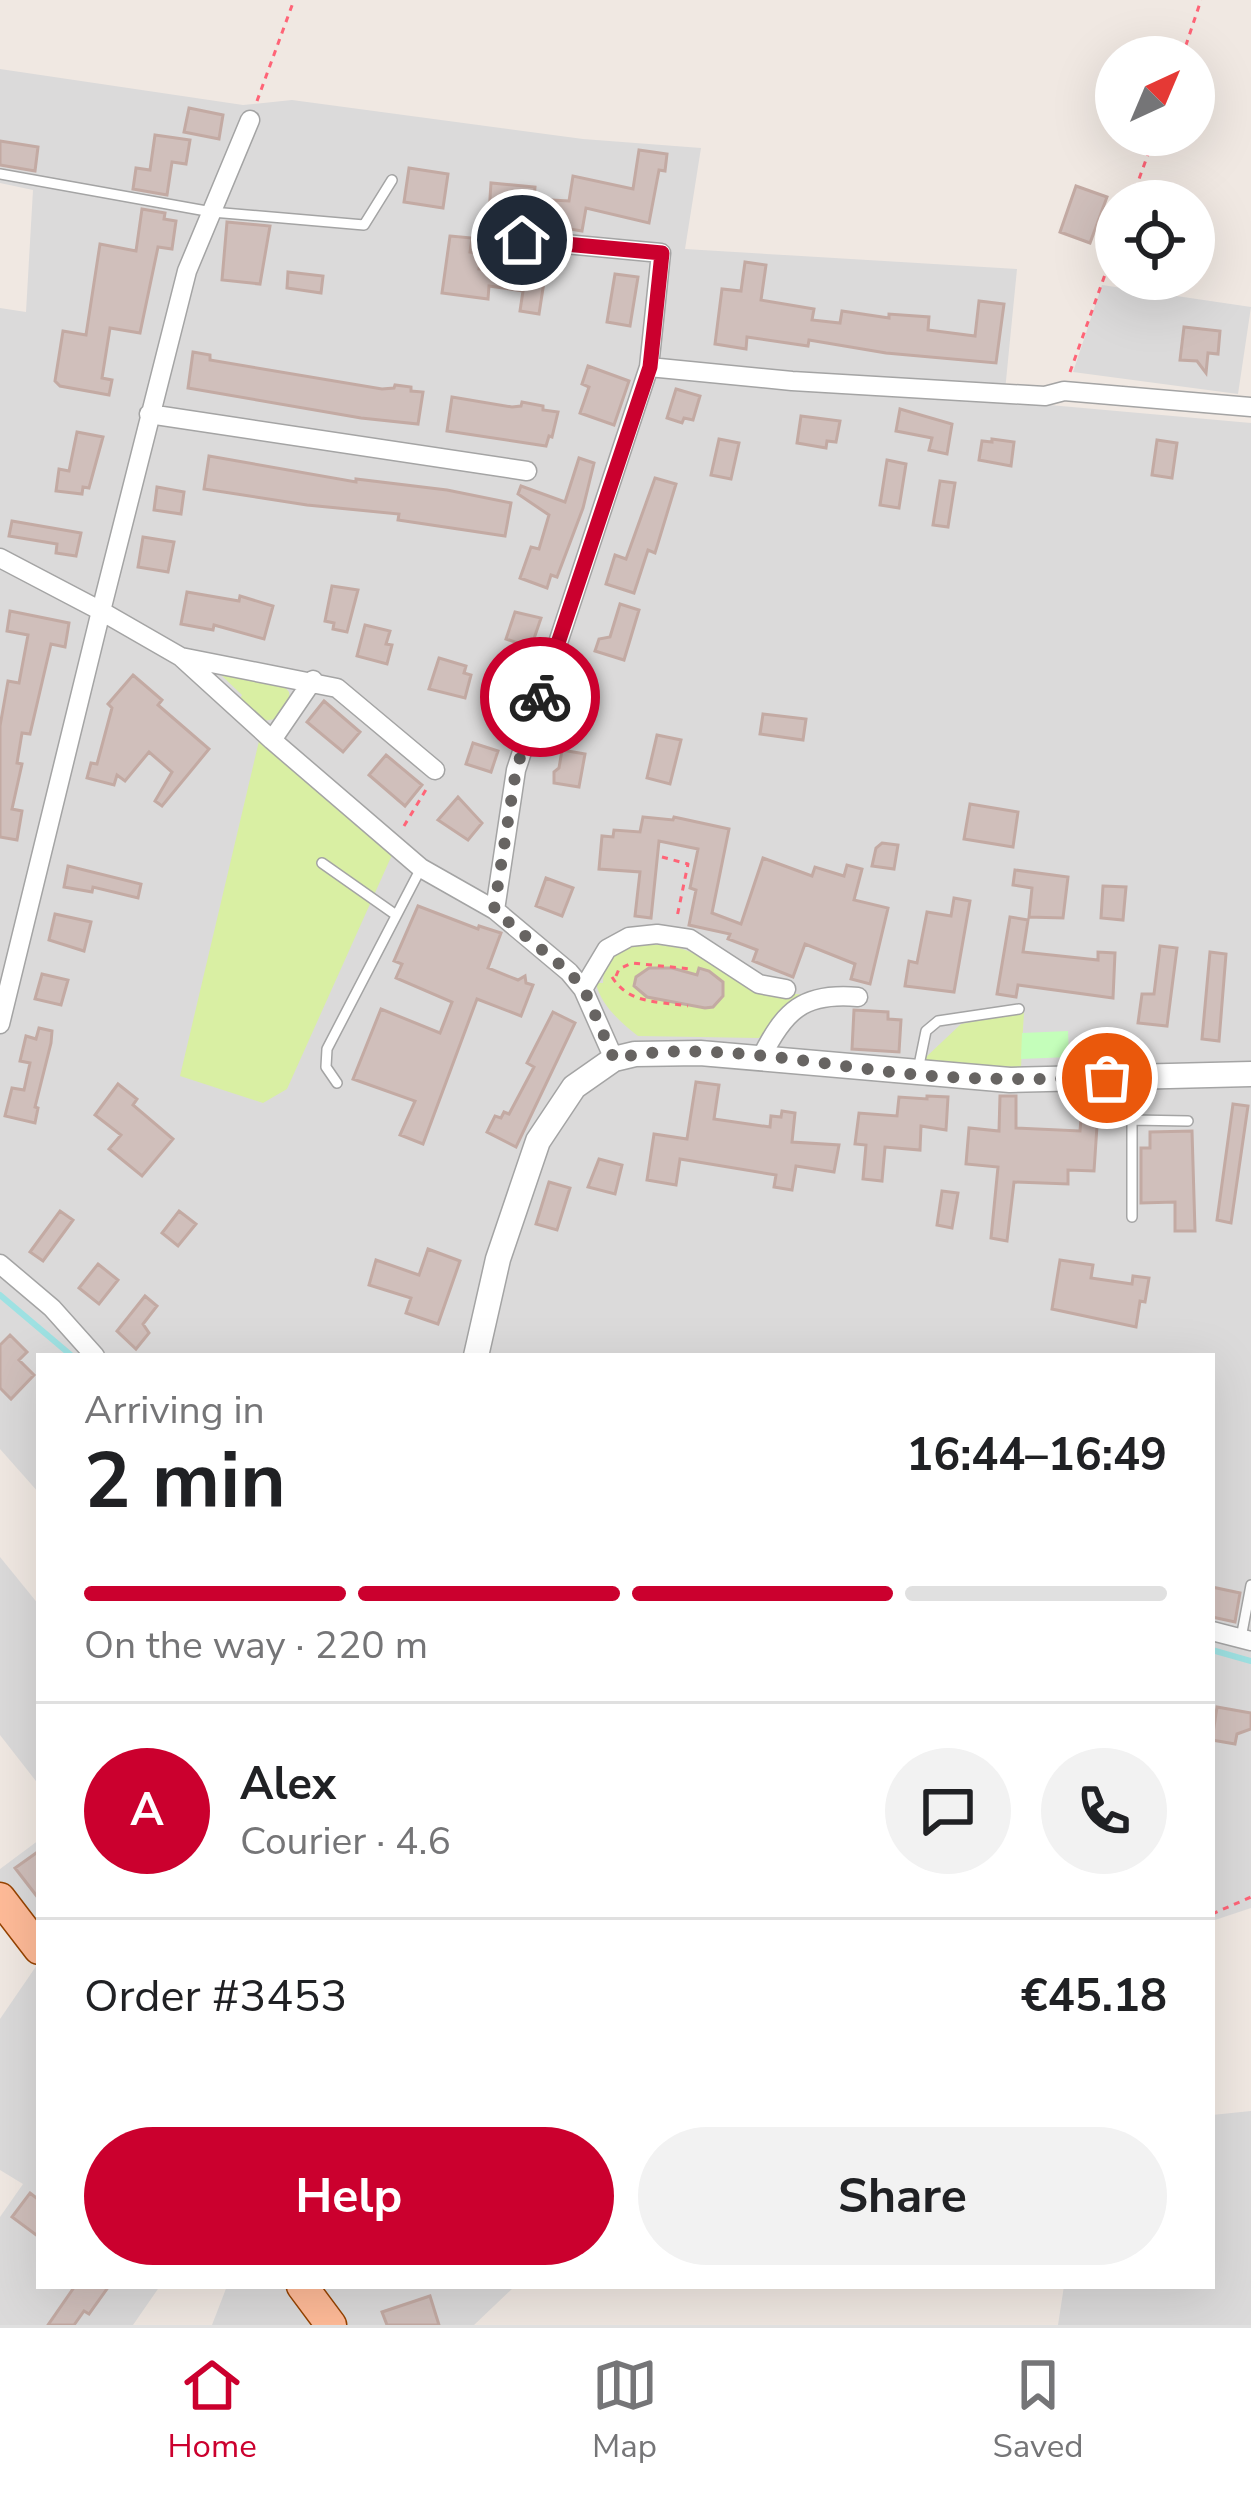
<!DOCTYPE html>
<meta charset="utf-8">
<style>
:root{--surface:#fff;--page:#f2f2f2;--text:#202124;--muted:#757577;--line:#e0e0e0;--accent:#cb002e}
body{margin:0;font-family:"Nunito Sans",sans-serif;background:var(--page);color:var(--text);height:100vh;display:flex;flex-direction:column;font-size:45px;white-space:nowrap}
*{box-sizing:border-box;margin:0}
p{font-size:39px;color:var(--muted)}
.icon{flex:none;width:66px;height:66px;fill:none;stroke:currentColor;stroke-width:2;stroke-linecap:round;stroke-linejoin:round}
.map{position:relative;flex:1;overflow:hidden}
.sheet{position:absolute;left:36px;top:1353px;width:1179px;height:936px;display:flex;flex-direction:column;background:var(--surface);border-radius:0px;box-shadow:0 12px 48px #0002}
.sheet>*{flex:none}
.needle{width:78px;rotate:44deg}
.buttons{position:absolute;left:1095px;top:36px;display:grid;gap:24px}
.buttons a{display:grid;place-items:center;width:120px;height:120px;border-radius:50%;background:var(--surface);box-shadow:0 12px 48px #0002;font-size:60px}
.pin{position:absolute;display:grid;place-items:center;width:102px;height:102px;color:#fff;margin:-51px;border:6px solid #fff;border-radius:50%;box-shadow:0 3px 12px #0007}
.courier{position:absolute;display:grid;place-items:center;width:120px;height:120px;margin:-60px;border:9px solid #cb002e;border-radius:50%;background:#fff;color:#222;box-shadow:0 3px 15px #0007}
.head em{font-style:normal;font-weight:700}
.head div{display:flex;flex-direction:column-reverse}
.head{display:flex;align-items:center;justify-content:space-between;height:204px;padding:0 48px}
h1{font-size:78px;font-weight:700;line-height:90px}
.bar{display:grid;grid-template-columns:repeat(4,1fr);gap:18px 12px;align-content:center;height:144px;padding:0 48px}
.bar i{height:15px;border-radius:9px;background:var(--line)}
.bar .selected{background:var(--accent)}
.bar p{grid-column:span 4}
.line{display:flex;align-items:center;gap:30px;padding:0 48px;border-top:3px solid var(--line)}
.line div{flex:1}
.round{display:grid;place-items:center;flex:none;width:126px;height:126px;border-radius:63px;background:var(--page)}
.primary-button{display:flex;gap:24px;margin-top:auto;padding:24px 48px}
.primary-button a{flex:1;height:138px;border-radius:72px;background:var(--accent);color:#fff;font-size:48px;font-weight:700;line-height:138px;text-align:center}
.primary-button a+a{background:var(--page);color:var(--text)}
.tabs{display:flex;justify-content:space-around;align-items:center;height:168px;border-top:3px solid var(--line);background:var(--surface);font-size:33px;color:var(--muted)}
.tabs a{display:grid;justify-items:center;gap:6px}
.tabs .selected{color:var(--accent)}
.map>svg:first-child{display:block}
.residential{fill:#dbdada}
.grass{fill:#d9efa3}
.park{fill:#c4feba}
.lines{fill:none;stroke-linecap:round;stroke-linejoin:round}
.stream{stroke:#9ee1e2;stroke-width:6}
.building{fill:#d0bfbb;stroke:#c3aaa3;stroke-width:3}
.service-casing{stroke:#a4a4a4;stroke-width:12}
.minor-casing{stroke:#a4a4a4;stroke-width:21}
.tertiary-casing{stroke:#a4a4a4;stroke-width:27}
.primary-casing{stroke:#974300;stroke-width:33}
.path{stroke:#ff6477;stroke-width:3;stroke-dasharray:6 6;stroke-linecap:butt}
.service{stroke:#fff;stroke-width:9}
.minor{stroke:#fff;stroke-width:18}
.tertiary{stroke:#fff;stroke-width:24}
.primary{stroke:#ffbb98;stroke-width:30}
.done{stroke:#676462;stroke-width:12;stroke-dasharray:0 21.6}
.route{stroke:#cb002e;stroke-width:15}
</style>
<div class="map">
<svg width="1251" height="2325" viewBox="0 0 1251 2325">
<rect width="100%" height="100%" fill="#f0e8e2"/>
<path class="residential" d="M0,69L243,105L292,100L583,139L701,148L685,249L1017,269L1004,401L1251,423V1908L1212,1921V1356H39V1493L0,1449V308L26,312L33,190L0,183Z
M1102,285L1251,307L1238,394L1073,372Z
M0,1557L39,1605V1785L0,1735Z
M39,1840V1949L0,1898V1869Z
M39,1962V2286H160L133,2325H0V2217L23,2184L0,2170V2019Z
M1251,2111V2325H1058L1064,2286H1212V2115Z
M227,2286H515L474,2325H212Z"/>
<path class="grass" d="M219,673L279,680L289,692L290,700L275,719L257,722L237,705L242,695Z
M259,741L274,742L396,846L287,1089L263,1103L180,1076Z
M635,944C702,944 697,960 751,988C767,996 790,991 808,996L781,1014L759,1038L638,1036C621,1023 600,1004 596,983H603C604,960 615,953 635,944Z
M1024,1011L1021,1067L928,1064L925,1058L961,1024Z"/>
<path class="park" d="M1068,1031L1069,1057L1021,1059L1022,1033Z"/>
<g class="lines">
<path class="stream" d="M0,1295L72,1356
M1212,1650L1251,1661"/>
</g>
<path class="building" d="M189,108L223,115L219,139L184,132Z
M155,135L190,140L186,164L172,162L167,195L133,189L136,168L150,170Z
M0,141L38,147L35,171L0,165Z
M639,150L667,154L665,171L659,170L649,223L586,208L582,231L564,228L566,220L489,214L491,183L535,187L534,199L569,201L573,176L633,189Z
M409,168L448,174L443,208L404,202Z
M1076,186L1107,197L1090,243L1060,232Z
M142,209L165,213L164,219L176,221L172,249L158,247L140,333L110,328L102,378L112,380L109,395L60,386L55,381L63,331L86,335L100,244L136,251Z
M227,222L270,226L260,284L222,280Z
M450,236L472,238L470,252L481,254L479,269L508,273L515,252L548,256L539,314L520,311L523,291L489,286L488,299L442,293Z
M745,262L766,265L761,300L814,309L812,320L840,323L842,311L889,318V314L929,317L928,330L975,336L979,301L1004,304L996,363L886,353L809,340L808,346L747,337L746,349L715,344L722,289L741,291Z
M288,272L323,276L321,293L287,288Z
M615,274L638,277L630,326L607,322Z
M1184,327L1220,331L1218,354L1208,353L1206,373L1197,361L1180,360Z
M193,352L210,355V360L382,389L394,388L395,385L411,387V391L423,392L418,424L361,418L188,388Z
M588,366L629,381L614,425L580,413L589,387L582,384Z
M676,389L700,396L693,420L684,418L682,423L667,418Z
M452,397L512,407L521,406L522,402L543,406V410L558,412L552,437L549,436L546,446L447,431Z
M900,409L952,424L947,454L929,450L932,438L896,431Z
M801,416L840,421L836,442L827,441L826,448L797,443Z
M77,432L103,437L89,488L83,487L82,494L56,491L59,469L69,471Z
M719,439L739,443L731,479L711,475Z
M992,439L1014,442L1011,466L979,460L982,441L992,442Z
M1157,440L1177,443L1172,478L1152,475Z
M209,456L356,482V479L447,490L511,503L505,536L398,520L399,514L307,505L204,489Z
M579,458L594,463L583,508L557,577L551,575L547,588L520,578L531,547L539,549L549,515L518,494L521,486L565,502Z
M887,460L906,464L899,508L880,505Z
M655,478L676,484L655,553L648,550L634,593L606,584L615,555L626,559Z
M940,481L955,483L948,527L933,525Z
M157,487L184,492L181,514L154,510Z
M12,521L81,533L76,556L56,553L57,544L9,536Z
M143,537L174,542L168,572L138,567Z
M332,586L358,590L347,632L333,629L334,623L325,621Z
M187,592L239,601L240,596L273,606L264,639L214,625L213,630L181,624Z
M620,604L639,610L624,660L595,651L599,639L610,637Z
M10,611L69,623L65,647L51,644L30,734L22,733L17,763L22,764L12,809L22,811L17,840L0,837V726L8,681L19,683L28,635L7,631Z
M515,612L541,618L525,665L535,668L526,697L502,689L518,643L506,639Z
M365,625L390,631L386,644L392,645L387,664L357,656Z
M439,658L466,666L464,673L471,675L465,698L429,689Z
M133,675L162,700L158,705L209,749L162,806L155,801L172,772L149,752L125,781L117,775L114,785L87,778L91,763L97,764L112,708L108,704Z
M324,701L360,732L343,752L307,722Z
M763,714L806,719L803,740L760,734Z
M657,735L681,740L670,784L647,778Z
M473,743L498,751L491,772L466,764Z
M562,750L585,754L579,787L554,783V772L559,768Z
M386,755L422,785L405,806L369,775Z
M458,797L482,823L468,840L438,820Z
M970,804L1018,812L1013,847L964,839Z
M643,817L673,820L674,817L729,829L712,913L741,924L763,858L812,876L815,867L844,876L847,865L862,869L854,900L888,908L870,984L851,979L855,964L805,944L793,977L753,961L757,950L728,939L730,934L689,925L696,890L690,888L698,849L659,841L651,918L635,916L640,872L599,869L602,836L613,837L614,830L640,832Z
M882,843L898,845L894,869L872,866L876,848Z
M68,866L141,884L138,898L93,887L92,892L64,887Z
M1015,870L1068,877L1063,918L1029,917L1032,888L1013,885Z
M546,878L573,888L562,916L536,906Z
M1103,886L1126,887L1123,920L1101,918Z
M954,898L970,901L954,992L905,986L909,961L917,963L927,912L951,916Z
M418,906L478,929L479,926L501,933L488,968L518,980L525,976L526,983L533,985L521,1016L477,999L423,1144L400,1135L415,1101L353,1079L381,1009L440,1033L452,1002L396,978L402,964L394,961Z
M55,914L91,922L84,951L49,940Z
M1010,917L1028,920L1023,952L1098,960V952L1115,953L1113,998L1018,985L1016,997L997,994Z
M1160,946L1177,948L1167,1026L1138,1023L1142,994H1154Z
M1210,952L1226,954L1219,1041L1202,1039Z
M649,968H672L697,975L699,968L709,971L723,982V996L713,1007L705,1008L647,997L634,986L636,977Z
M42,974L68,980L61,1005L35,999Z
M854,1010L888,1012V1019L901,1020L899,1052L852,1049Z
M553,1012L575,1023L516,1147L487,1132L495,1116L501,1118L504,1112L509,1114L534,1067L527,1063Z
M39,1028L52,1031L51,1043L35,1107L38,1108L35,1123L5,1116L12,1088L24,1090L30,1063L20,1061L26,1036L36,1039Z
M696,1082L719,1085L714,1119L770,1127L771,1116L781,1117L782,1111L795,1113L792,1142L839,1145L834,1172L796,1166L792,1190L774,1187L776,1175L680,1159L676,1185L647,1180L654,1134L687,1139Z
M118,1084L137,1099L133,1105L173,1139L142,1176L109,1149L121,1135L95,1115Z
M1083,1095L1099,1096L1094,1171L1068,1170V1184L1014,1182L1007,1241L991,1238L998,1167L966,1164L969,1128L999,1131L1000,1096H1016V1128L1080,1131Z
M927,1096L948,1097L946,1130L921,1126L920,1150L885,1147L882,1181L863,1179L866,1145L855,1144L859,1113L897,1116L899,1097L927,1099Z
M1233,1104L1248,1106L1231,1223L1217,1220Z
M1192,1131L1195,1231H1175V1202L1141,1203V1148H1150V1132Z
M599,1159L622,1165L615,1194L588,1187Z
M549,1182L570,1188L557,1230L536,1224Z
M942,1191L958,1193L952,1228L937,1225Z
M60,1211L73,1220L43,1261L30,1252Z
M179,1211L196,1224L178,1246L162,1233Z
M428,1249L460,1261L438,1324L406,1313L411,1298L369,1285L376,1260L419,1275Z
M1060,1260L1093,1265L1091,1278L1132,1284L1133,1276L1149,1278L1145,1302L1140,1301L1136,1327L1052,1309Z
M98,1264L118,1280L99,1304L79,1288Z
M145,1296L157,1306L143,1324L149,1333L136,1349L117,1331Z
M10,1335L27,1352L19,1360L34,1375L11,1399L0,1388V1345Z
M1212,1587L1240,1593L1235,1622L1212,1617Z
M1217,1707L1251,1713V1729L1237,1734L1235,1744L1212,1740Z
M39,1851V1899L15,1868Z
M30,2193L39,2200V2237L12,2217Z
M75,2286H109L89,2314L84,2311L74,2325H48Z
M430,2296L439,2325H387L382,2312Z"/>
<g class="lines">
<defs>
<path id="service" d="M0,174L212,212L364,225L392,180
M322,863L396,915
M918,1070L926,1031L938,1021L1019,1009
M1132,1077V1217
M337,1083L326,1067L327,1049L421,868
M1132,1120L1188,1121
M1241,1638L1251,1585"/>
<path id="minor" d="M649,367L792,381L1045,396L1064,391L1251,407
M149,414L527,471
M0,558L101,611L187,271L250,120
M181,657L337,688L435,770
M272,740L313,680
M495,910L516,770L649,367L661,253L522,240
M583,989L607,949L629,937L657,934L690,939L759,984L786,989
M0,1024L101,611L181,657L272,740L421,868L495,910L569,972L583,989L614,1059
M761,1058C784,1011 803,992 858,997
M0,1264L52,1308L95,1356
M1212,1631L1251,1641"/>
<path id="tertiary" d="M476,1356L498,1259L538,1141L574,1087L614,1059L635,1054L700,1053L1010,1080L1251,1074"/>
<path id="primary" d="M0,1898L39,1949
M302,2286L331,2325"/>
</defs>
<use href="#service" class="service-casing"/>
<use href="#minor" class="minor-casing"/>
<use href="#tertiary" class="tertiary-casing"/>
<use href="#primary" class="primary-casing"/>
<path class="path" d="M1182,57L1201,0
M257,101L294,0
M1131,201L1155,135
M1070,372L1116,244
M404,826L427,788
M662,857L688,864L677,917
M616,976L619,969L632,963L691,969
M612,977C629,1004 656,1001 688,1006
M1212,1914L1251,1897"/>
<use href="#service" class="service"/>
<use href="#minor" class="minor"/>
<use href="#tertiary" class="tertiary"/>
<use href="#primary" class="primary"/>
</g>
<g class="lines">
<path class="done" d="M540,697L516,770L494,910L569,972L584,989L614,1059C697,1038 825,1066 911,1074C977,1081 1041,1079 1107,1078"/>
<path class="route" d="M522,240L662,253L650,367L540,697"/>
</g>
</svg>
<div class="buttons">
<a><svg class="needle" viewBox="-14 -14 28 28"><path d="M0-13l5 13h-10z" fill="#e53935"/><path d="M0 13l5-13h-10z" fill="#757577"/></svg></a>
<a><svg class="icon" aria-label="locate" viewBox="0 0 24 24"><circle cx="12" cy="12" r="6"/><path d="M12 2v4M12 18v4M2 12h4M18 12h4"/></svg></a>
</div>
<div class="pin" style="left:1107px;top:1078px;background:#ea580c"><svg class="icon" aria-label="bag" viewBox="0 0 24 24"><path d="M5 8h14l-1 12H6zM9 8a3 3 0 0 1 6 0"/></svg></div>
<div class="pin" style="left:522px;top:240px;background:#1f2937"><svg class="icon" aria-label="home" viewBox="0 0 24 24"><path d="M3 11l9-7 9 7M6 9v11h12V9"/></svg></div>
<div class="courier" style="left:540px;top:697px"><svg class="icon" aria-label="bike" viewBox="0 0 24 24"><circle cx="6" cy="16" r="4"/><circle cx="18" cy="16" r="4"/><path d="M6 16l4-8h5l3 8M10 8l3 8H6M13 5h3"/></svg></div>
<section class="sheet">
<div class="head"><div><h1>2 min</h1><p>Arriving in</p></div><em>16:44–16:49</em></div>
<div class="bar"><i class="selected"></i><i class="selected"></i><i class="selected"></i><i></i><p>On the way · 220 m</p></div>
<div class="line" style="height:216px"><b class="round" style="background:var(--accent);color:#fff">A</b><div><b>Alex</b><p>Courier · 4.6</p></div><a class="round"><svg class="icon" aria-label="chat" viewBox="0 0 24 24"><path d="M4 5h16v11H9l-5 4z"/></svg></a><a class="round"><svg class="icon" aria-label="phone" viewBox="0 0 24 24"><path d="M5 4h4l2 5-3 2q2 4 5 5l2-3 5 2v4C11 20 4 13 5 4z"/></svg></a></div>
<div class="line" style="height:156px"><div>Order #3453</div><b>€45.18</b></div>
<div class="primary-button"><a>Help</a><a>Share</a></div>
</section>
</div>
<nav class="tabs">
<a class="selected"><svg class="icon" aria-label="home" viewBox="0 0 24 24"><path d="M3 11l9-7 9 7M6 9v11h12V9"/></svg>Home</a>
<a><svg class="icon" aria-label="map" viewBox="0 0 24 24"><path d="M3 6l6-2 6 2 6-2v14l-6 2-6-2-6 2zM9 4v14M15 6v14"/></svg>Map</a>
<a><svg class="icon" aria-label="saved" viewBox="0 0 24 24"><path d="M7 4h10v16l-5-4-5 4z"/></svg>Saved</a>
</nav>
